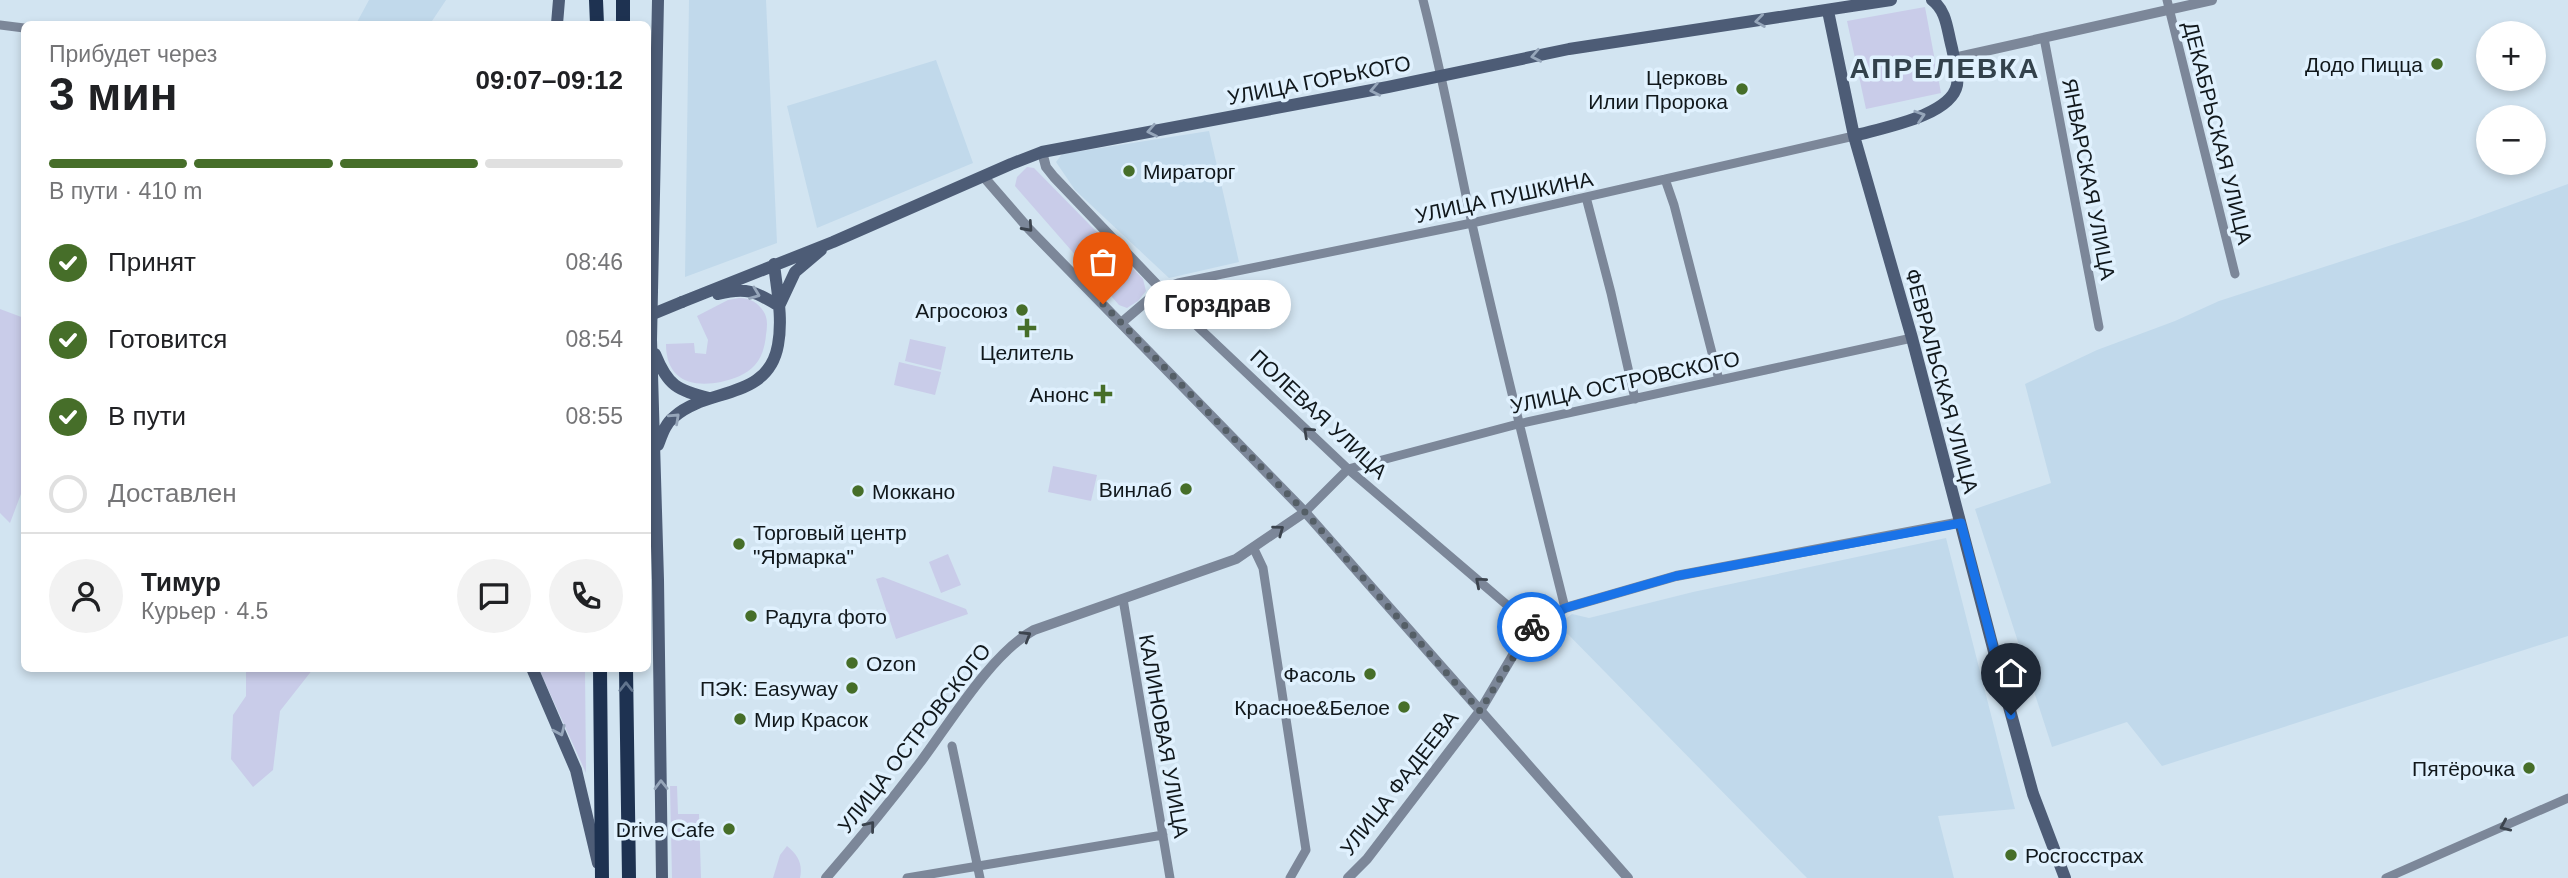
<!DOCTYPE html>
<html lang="ru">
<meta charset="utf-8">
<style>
:root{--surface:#fff;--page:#f2f2f2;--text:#202124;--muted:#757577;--line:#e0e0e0;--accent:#466e29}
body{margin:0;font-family:Arial,sans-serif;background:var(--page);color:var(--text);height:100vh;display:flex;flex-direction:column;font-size:26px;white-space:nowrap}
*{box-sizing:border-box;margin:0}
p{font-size:23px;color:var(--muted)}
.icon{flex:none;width:38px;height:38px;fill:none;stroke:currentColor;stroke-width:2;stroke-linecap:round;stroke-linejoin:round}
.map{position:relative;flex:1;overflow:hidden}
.drawer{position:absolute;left:21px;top:21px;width:630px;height:651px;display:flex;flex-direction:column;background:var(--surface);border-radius:10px;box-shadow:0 4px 10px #0003}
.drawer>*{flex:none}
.tools{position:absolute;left:2476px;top:21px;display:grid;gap:14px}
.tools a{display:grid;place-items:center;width:70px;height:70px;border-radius:50%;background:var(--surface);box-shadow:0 4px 10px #0003;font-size:35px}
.pin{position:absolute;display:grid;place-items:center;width:60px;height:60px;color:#fff;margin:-72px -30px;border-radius:50% 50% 50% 0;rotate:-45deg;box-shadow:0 0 7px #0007}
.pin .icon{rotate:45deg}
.courier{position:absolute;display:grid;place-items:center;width:70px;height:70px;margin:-35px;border:5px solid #1a73e8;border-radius:50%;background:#fff;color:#222;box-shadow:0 2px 9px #0007}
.bubble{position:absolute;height:49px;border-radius:24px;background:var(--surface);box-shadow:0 4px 10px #0003;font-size:23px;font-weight:700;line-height:49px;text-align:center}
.headline em{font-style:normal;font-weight:700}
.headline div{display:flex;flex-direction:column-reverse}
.headline{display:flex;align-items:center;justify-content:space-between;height:119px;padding:0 28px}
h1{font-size:46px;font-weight:700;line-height:52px}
.bar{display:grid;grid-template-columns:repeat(4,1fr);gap:10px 7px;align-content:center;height:84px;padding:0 28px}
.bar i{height:9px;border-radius:5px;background:var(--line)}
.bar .selected{background:var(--accent)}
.bar p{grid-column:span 4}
.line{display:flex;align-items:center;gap:18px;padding:0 28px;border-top:2px solid var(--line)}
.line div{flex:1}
.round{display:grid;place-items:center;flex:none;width:74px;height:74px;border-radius:37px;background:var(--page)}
ol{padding:0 28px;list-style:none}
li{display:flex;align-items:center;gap:21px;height:77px}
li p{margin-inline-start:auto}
li .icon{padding:7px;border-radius:50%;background:var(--accent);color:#fff;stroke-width:4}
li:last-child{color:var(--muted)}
li i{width:38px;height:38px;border:4px solid var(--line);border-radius:50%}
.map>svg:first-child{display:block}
.built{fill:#c1d9eb}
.green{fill:#c9cce9}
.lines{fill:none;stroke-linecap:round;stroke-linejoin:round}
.minor{stroke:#7c8799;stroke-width:9}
.tertiary{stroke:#7c8799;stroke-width:10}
.secondary{stroke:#4d5c76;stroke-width:12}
.trunk{stroke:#1e3251;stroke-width:14}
.secondary-bridge{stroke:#4d5c76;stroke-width:12}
.oneway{stroke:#96a6ba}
.oneway2{stroke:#3c444e}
.oneway3{stroke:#62758e}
.done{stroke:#555f67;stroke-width:7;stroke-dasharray:0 12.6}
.route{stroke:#1a73e8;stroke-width:9}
.poi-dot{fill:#466e29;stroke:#e0f1fe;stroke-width:2.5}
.labels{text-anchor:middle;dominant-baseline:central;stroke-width:7;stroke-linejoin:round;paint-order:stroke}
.poi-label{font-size:21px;fill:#11181c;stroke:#e0f1fe;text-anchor:end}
.street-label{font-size:21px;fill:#11181c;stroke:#e0f1fe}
.district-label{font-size:28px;font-weight:bold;letter-spacing:2px;fill:#33424c;stroke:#e0f1fe}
</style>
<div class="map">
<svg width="2568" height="878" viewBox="0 0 2568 878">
<rect width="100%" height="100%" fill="#d2e4f1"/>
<path class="built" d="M369,0H446L430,24H356Z
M689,0H766L777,243L685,277Z
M936,60L973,163L817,228L787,106Z
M1209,131L1239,262L1169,278L1075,190L1056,162L1062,154Z
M2568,184V636L2162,766L2127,722L2052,747L1975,509L2051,483L2025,384L2097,350L2175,321L2219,301L2469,220Z
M1946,538L2015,809L1938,816L1954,878H1807L1558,624L1572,614L1589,618L1693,592Z"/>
<path class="green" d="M1925,7L1941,93L1866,109L1847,21Z
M1027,167L1034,168L1143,279L1146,291L1138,301L1127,308L1119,305L1015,186L1017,177Z
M739,298C751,298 759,303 765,314C768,321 767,328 766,335C765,346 762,357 755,365C746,375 733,379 721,382C690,388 666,379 666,344L694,343L695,353L706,354L708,340L697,316L728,300Z
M0,309L24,318V486L10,523L0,513Z
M910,339L946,347L941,370L905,361Z
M899,362L941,372L935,395L894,385Z
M1053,466L1097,475L1091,501L1048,492Z
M948,554L961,585L941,593L929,562Z
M883,577L966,609L968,614L896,639L876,579Z
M246,669H313L280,711L273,770L253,787L231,759L233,715L246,696Z
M539,669H585L586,773Z
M670,786H677L678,814H699L701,878H672Z
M787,846C798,855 803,864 800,878H773L780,855Z"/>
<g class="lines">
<path class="minor" d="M1423,0C1442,74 1456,149 1472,224C1501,353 1533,480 1565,608
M2167,0L2235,274
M0,25L24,28
M2044,38L2099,327
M1665,179L1674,205L1719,380
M1586,197L1611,293L1635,399
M1305,512L1348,469L1518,424L1912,338
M1254,549L1263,568L1306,850L1290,878
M1123,599L1170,878
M1529,628L1514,611L1348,469L1178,308L1161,289L1178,283L1472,223L1854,136
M952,746L980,878
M907,878L1163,835
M2386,878L2568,798"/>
<path class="tertiary" d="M1954,58L2212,0
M1042,152L1046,167L1054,177L1161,289L1121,323
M983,176L1029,229L1305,512L1628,878
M826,878C859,840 891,801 922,760C951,721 992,653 1034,630L1236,559L1305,512
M1348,878L1367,859L1480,711L1529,628L1565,608L1676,576L1961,522"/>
<path class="secondary" d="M658,0L651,340L658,580L662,878
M1828,11L1854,136L1912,338L1997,663L2033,794L2065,878
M557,24L559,0
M1854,136C1881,128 1951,116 1957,85C1959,74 1954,59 1952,48C1947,30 1947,11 1932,0
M718,294C746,287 755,291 779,306
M682,302L833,242L1011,164L1042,152L1388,87L1569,49L1891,0
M780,304L795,272L821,250
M655,354C668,386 677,390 709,398
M658,445C662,435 665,424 674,417C707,387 768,401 778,345C783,318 777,291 774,264
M532,668L576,770L598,863"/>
<path class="trunk" d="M596,0L597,24
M623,0V24
M600,668L602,878
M626,668L629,878"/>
<path class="secondary-bridge" d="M648,316L682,302"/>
</g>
<defs><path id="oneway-chevron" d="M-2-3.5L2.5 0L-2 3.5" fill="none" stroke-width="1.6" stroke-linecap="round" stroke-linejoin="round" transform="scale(1.75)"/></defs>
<g class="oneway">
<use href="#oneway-chevron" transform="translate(1760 21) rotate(172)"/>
<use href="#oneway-chevron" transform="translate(1536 56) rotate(169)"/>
<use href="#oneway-chevron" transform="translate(1375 90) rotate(169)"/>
<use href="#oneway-chevron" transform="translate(1920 116) rotate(-18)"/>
<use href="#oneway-chevron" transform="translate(1152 131) rotate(169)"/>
<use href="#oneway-chevron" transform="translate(755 294) rotate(21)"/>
<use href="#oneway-chevron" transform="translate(675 418) rotate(-43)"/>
<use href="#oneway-chevron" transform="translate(560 731) rotate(66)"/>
<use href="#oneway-chevron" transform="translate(661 785) rotate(-91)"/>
</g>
<g class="oneway2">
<use href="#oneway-chevron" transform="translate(1028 227) rotate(48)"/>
<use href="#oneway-chevron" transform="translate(1308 432) rotate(-137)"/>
<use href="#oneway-chevron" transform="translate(1279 530) rotate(-36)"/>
<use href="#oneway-chevron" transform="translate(1480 582) rotate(-139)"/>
<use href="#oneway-chevron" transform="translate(1026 636) rotate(-31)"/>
<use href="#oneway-chevron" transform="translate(870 826) rotate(-51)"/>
<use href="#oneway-chevron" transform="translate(2505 826) rotate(156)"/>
</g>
<use class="oneway3" href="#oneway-chevron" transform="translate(626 687) rotate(-90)"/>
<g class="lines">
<path class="done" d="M1103,304L1305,512L1480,711L1532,627"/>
<path class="route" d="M1532,627L1565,608L1676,576L1961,523L2011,715"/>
</g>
<g class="poi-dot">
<circle cx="2437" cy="64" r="7"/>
<circle cx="1742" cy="89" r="7"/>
<circle cx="1129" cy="171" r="7"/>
<circle cx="1022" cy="310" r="7"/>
<path d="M1023.5 317.5h7v7h7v7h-7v7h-7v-7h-7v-7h7z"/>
<path d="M1099.5 383.5h7v7h7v7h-7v7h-7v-7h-7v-7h7z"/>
<circle cx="1186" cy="489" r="7"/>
<circle cx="858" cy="491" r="7"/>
<circle cx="739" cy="544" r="7"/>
<circle cx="751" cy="616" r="7"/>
<circle cx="852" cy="663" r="7"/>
<circle cx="1370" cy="674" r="7"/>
<circle cx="852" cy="688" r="7"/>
<circle cx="1404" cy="707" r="7"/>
<circle cx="740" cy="719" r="7"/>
<circle cx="2529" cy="768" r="7"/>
<circle cx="729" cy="829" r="7"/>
<circle cx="2011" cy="855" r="7"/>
</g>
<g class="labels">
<g class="poi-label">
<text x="2423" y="64">Додо Пицца</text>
<text x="1728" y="77">Церковь<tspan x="1728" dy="24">Илии Пророка</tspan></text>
<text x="1143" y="171" text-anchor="start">Мираторг</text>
<text x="1008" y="310">Агросоюз</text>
<text x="1027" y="352" text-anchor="middle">Целитель</text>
<text x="1089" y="394">Анонс</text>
<text x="1172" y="489">Винлаб</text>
<text x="872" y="491" text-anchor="start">Моккано</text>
<text x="753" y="532" text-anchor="start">Торговый центр<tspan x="753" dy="24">"Ярмарка"</tspan></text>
<text x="765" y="616" text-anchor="start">Радуга фото</text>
<text x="866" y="663" text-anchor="start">Ozon</text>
<text x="1356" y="674">Фасоль</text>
<text x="838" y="688">ПЭК: Easyway</text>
<text x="1390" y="707">Красное&amp;Белое</text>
<text x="754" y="719" text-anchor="start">Мир Красок</text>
<text x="2515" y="768">Пятёрочка</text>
<text x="715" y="829">Drive Cafe</text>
<text x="2025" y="855" text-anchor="start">Росгосстрах</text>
</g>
<g class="street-label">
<text transform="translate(1319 80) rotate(-11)">УЛИЦА ГОРЬКОГО</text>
<text transform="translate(2218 133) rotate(76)">ДЕКАБРЬСКАЯ УЛИЦА</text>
<text transform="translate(2089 179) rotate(79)">ЯНВАРСКАЯ УЛИЦА</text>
<text transform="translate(1504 197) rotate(-12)">УЛИЦА ПУШКИНА</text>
<text transform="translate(1942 381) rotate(75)">ФЕВРАЛЬСКАЯ УЛИЦА</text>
<text transform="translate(1625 382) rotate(-12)">УЛИЦА ОСТРОВСКОГО</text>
<text transform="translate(1319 414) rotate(43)">ПОЛЕВАЯ УЛИЦА</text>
<text transform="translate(1164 736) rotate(80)">КАЛИНОВАЯ УЛИЦА</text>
<text transform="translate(914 738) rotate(-52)">УЛИЦА ОСТРОВСКОГО</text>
<text transform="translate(1399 783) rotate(-52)">УЛИЦА ФАДЕЕВА</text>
</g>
<g class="district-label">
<text x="1945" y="68">АПРЕЛЕВКА</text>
</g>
</g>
</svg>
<div class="tools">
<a>+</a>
<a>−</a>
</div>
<div class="pin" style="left:1103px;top:304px;background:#ea580c"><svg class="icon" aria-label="bag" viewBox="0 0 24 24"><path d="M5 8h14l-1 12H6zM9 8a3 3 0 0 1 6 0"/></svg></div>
<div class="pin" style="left:2011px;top:715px;background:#1f2937"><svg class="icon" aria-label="home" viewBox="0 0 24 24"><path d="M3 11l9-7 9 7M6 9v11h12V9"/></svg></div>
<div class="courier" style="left:1532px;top:627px"><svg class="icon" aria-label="bike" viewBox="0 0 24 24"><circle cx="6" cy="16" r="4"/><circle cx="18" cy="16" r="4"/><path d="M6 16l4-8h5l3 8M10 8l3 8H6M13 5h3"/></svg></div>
<div class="bubble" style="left:1144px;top:280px;width:147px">Горздрав</div>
<section class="drawer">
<div class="headline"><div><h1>3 мин</h1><p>Прибудет через</p></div><em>09:07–09:12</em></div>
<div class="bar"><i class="selected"></i><i class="selected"></i><i class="selected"></i><i></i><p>В пути · 410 m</p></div>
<ol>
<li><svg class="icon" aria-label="check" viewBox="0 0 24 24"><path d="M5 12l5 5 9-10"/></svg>Принят<p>08:46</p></li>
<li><svg class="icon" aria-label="check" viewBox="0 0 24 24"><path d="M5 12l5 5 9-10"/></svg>Готовится<p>08:54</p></li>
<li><svg class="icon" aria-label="check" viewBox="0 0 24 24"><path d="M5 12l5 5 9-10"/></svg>В пути<p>08:55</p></li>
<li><i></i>Доставлен</li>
</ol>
<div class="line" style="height:126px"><a class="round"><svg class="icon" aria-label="person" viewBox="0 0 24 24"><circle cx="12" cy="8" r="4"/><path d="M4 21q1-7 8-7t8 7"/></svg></a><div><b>Тимур</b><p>Курьер · 4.5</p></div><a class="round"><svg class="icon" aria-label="chat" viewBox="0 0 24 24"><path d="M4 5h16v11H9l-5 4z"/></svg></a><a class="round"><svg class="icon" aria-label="phone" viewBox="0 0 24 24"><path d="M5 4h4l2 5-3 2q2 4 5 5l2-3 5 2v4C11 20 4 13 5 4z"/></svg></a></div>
</section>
</div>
